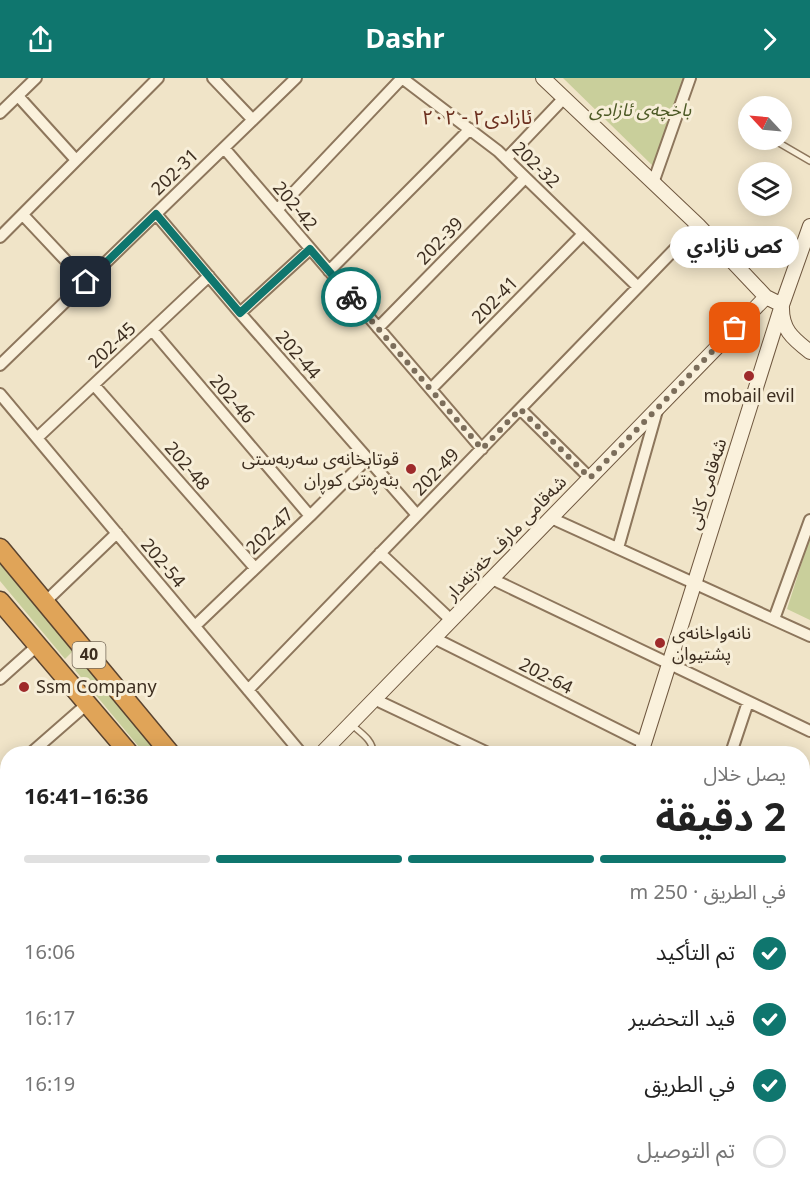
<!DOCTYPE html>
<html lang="ar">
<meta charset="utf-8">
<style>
:root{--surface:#fff;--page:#f2f2f2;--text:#222;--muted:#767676;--line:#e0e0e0;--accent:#0f766e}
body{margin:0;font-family:Georgia,"Noto Sans Arabic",serif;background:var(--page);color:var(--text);direction:rtl;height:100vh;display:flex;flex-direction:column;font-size:22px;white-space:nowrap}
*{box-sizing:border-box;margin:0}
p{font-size:20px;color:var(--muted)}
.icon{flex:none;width:33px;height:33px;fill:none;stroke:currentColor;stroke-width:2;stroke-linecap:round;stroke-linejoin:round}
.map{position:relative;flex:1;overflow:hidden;direction:ltr}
.side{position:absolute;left:0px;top:668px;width:810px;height:452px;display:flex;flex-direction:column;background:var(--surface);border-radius:24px 24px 0 0;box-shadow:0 3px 15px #0003;direction:rtl}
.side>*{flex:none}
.needle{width:39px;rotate:296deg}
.tools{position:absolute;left:738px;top:18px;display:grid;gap:12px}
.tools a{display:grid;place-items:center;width:54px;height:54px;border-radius:50%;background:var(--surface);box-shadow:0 3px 15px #0003;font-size:30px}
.pin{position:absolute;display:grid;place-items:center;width:51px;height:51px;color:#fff;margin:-26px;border-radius:12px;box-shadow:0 3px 9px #0006}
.courier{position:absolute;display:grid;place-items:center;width:60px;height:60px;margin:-30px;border:4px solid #0f766e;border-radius:50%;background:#fff;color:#222;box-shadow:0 2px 8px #0007}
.bubble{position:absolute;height:42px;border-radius:21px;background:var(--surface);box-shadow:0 3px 15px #0003;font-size:20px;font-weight:700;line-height:42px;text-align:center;direction:rtl}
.summary em{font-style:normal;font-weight:700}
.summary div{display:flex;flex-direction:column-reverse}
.summary{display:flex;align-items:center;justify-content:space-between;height:102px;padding:0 24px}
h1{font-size:39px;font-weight:700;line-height:45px}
.bar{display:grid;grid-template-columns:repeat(4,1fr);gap:9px 6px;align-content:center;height:72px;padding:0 24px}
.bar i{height:8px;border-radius:4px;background:var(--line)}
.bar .active{background:var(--accent)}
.bar p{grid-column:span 4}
ol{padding:0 24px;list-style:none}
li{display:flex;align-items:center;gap:18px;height:66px}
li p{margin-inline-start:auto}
li .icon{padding:6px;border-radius:50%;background:var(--accent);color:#fff;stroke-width:4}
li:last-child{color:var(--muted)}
li i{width:33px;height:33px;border:3px solid var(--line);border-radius:50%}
header{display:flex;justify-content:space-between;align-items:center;height:78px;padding:0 24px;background:var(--accent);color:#fff;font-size:27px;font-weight:700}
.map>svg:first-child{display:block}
.green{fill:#c9cf9b}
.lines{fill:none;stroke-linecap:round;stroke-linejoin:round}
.lane-casing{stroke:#8d765c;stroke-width:8}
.street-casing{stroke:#8d765c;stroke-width:14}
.secondary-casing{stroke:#6f573f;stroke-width:16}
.highway-casing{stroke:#5b4430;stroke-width:21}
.path{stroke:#8d765c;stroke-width:1.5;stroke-dasharray:4.5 3;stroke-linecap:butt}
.lane{stroke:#faf1dc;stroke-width:5}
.street{stroke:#faf1dc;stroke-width:10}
.secondary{stroke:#faf1dc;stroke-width:14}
.highway{stroke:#e0a458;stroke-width:18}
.done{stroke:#7c6e5b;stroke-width:6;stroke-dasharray:0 10.8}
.route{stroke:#0f766e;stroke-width:8}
.poi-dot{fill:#9e2a2b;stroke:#f7eed8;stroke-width:2}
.labels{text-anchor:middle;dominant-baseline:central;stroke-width:6;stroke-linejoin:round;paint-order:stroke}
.shield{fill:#f7eed8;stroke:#756857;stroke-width:1.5}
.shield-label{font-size:16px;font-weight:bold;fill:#3d2e20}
.park-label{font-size:18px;font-style:italic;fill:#4d5a26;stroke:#f7eed8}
.street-label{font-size:18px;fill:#3d2e20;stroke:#f7eed8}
.poi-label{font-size:18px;fill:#3d2e20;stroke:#f7eed8;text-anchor:start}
.neighbourhood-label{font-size:20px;fill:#6b2e1e;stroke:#f7eed8}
</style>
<header><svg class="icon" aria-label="forward" viewBox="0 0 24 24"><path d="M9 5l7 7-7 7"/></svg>Dashr<svg class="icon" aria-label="share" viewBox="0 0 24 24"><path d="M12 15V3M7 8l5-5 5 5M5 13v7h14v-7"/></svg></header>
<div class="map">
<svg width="810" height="1118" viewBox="0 0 810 1118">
<rect width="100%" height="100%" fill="#f0e4c8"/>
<path class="green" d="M563,0H683L654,89Z
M810,459V542L787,531Z
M0,486L73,573L65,581L0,503Z
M83,585L159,675H144L75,592Z"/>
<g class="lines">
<defs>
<path id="lane" d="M774,62L810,83
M352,647C361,655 373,662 373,675"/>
<path id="street" d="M213,0L253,42
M18,18L76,82
M0,35L36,0
M224,70L482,371
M506,81L564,20
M653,105L690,0
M277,132L402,0L498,73L638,209
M156,136L240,235L417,437
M23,137L86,204
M0,159L158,0
M329,193L470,51
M240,235L310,171
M378,250L525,100
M152,252L310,438
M0,287L296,0
M94,307L255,490
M431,311L583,156
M0,316L301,675
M520,331L590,400
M37,360L209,198
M551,440L810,558
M618,470L658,329
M380,475L451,542
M492,501L810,653
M45,524L117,455
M774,541L810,442
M195,548L310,438L367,381
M434,560L644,665
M0,601L38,567
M248,612L698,147
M374,621L488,675
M31,675L87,626
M731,675L748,624
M0,702L8,695
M802,738L810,742
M0,803L8,797
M802,822L810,826
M0,899L8,893
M802,908L810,911
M0,997L8,990
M802,999L810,1002
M802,1086L810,1089
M0,1094L8,1087
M644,1112L648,1118
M678,1112L692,1118
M88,1118L96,1112
M206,1118L214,1112
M315,1118L322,1112
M430,1118L438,1112"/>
<path id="secondary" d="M543,0L698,147L766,219L782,227C781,251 792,260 810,274
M322,675L766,219
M641,675L782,227L810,148"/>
<path id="highway" d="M0,470L170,675
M0,523L129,675
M487,1112L492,1118
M526,1112L530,1118"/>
</defs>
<use href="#lane" class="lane-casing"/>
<use href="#street" class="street-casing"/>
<use href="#secondary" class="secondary-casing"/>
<use href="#highway" class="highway-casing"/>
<path class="path" d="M20,1112L24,1118"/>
<use href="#lane" class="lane"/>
<use href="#street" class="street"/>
<use href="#secondary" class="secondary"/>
<use href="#highway" class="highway"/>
</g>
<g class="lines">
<path class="done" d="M351,219L482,371L520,331L590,400L735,250"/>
<path class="route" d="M86,204L156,136L240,235L310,171L351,219"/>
</g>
<g class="poi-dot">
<circle cx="749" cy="298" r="6"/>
<circle cx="411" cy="391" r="6"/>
<circle cx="660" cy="565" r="6"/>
<circle cx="24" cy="609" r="6"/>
</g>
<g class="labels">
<rect class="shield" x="72.5" y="564" width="33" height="26" rx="4.5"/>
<g class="shield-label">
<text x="89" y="577">40</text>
</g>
<g class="park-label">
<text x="640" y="32">باخچەی ئازادی</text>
</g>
<g class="street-label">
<text transform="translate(536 87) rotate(44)">202-32</text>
<text transform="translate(175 94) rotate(-44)">202-31</text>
<text transform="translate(295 128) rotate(50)">202-42</text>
<text transform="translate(440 163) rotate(-46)">202-39</text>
<text transform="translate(495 222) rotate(-46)">202-41</text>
<text transform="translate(112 267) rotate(-43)">202-45</text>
<text transform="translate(298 277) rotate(49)">202-44</text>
<text transform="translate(232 321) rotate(49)">202-46</text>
<text transform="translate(187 388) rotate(49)">202-48</text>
<text transform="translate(436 394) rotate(-46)">202-49</text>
<text transform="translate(707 406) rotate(-73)">شەقامی کانی</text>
<text transform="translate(270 453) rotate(-44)">202-47</text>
<text transform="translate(506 460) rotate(-46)">شەقامی مارف خەزنەدار</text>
<text transform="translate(163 485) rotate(50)">202-54</text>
<text transform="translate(546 598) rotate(27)">202-64</text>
</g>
<g class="poi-label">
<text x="749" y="318" text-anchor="middle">mobail evil</text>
<text x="399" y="381" text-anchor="end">قوتابخانەی سەربەستی<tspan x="399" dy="21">بنەڕەتی کوڕان</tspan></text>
<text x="672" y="555">نانەواخانەی<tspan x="672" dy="21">پشتیوان</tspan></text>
<text x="36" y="609">Ssm Company</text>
</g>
<g class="neighbourhood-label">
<text x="477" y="40">ئازادی٢ - ٢٠٢</text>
</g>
</g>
</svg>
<div class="tools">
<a><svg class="needle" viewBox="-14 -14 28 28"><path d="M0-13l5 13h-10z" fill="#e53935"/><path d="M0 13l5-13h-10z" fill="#767676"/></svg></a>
<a><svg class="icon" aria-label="layers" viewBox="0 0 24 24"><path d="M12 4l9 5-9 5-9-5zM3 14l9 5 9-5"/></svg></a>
</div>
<div class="pin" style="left:735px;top:250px;background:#ea580c"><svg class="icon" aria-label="bag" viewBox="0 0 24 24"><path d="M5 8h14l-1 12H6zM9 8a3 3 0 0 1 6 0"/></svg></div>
<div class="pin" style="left:86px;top:204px;background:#1f2937"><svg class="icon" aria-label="home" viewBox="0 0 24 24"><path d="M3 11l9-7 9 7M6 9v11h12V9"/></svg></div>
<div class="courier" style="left:351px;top:219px"><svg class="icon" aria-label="bike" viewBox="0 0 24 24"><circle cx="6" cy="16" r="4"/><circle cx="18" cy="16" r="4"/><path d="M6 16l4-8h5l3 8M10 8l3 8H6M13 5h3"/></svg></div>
<div class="bubble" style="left:670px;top:148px;width:129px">كص نازادي</div>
<section class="side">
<div class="summary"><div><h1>2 دقيقة</h1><p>يصل خلال</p></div><em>16:36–16:41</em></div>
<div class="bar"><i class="active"></i><i class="active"></i><i class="active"></i><i></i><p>في الطريق · 250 m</p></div>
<ol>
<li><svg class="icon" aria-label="check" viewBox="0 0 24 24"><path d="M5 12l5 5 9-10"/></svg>تم التأكيد<p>16:06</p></li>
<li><svg class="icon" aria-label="check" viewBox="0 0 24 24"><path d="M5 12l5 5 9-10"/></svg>قيد التحضير<p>16:17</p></li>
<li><svg class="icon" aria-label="check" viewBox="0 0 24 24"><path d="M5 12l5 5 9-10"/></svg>في الطريق<p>16:19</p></li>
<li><i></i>تم التوصيل</li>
</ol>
</section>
</div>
